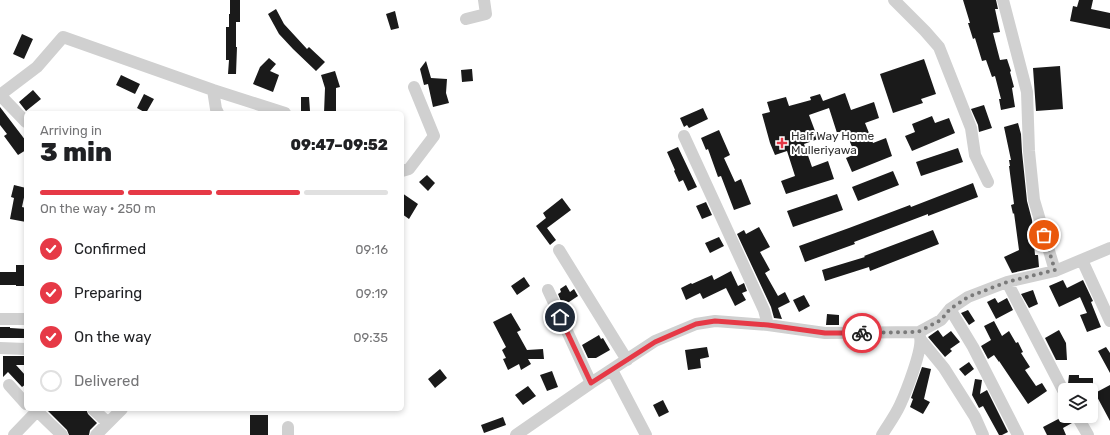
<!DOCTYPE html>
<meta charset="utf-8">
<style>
:root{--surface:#fff;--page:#f6f6f6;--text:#202124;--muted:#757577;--line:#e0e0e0;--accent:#e63946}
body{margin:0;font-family:Rubik,sans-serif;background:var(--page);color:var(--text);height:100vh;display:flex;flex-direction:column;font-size:15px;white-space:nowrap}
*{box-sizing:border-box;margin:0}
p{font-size:13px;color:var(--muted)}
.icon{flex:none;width:22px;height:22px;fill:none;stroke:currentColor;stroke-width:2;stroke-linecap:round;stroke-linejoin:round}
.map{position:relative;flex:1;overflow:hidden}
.panel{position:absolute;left:24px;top:111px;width:380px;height:300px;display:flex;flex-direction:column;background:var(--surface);border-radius:6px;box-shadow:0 2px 6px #0003}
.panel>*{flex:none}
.tools{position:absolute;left:1058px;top:383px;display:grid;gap:8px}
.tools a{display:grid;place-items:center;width:40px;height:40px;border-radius:6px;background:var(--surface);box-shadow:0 2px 6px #0003;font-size:20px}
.pin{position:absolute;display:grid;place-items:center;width:34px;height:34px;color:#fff;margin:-17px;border:2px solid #fff;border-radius:50%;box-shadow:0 1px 4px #0007}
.courier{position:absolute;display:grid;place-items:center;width:40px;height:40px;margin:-20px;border:3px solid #e63946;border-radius:50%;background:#fff;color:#222;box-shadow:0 1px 5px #0007}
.summary em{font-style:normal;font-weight:800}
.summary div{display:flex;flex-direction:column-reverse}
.summary{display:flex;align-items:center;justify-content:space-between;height:68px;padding:0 16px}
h1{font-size:26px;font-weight:800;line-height:30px}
.bar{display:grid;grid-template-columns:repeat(4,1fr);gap:6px 4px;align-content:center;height:48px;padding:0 16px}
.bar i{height:5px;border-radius:3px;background:var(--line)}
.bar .on{background:var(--accent)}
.bar p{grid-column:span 4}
ol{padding:0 16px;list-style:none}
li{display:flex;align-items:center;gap:12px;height:44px}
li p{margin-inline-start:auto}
li .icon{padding:4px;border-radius:50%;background:var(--accent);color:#fff;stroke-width:4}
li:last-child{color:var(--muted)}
li i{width:22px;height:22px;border:2px solid var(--line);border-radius:50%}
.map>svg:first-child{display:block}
.building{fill:#1a1a1a}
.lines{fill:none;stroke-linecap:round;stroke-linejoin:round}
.minor{stroke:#d0d0d0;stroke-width:12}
.done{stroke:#7a7a7a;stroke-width:4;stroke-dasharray:0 7.2}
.route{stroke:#e63946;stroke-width:5}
.poi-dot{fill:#e63946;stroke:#fff;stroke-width:1.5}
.labels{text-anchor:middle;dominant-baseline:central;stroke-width:4;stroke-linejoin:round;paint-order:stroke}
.poi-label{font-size:12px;fill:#333;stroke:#fff;text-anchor:start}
</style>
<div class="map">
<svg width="1110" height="435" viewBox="0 0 1110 435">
<rect width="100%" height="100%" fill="#fff"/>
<path class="building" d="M230,0H240V22H236V47H237L236,74H228L229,60H226V27H229V14H230Z
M963,0H996L998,9H995L1000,32L993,33L1000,60L1007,59L1011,71L1010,72L1014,87L1012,88L1015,107L1001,110L999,99H1001L995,76L992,77L986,60L982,61L975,38L973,39L968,23H970Z
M1079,0H1093L1091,9L1110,13V29L1070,21L1073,6L1077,7Z
M276,9L284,24L307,49L309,47L325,62L316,71L293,49L279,34L268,14Z
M395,11L399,28L391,30L386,14Z
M22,34L33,39L24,59L13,54Z
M269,58L276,64L270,71L279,75L273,92L253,84L260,67Z
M924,59L936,94L921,99L923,103L893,113L880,74Z
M426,61L431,78L447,79L446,93L449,103L433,107L428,84L424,85L420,69Z
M1060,66L1063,109L1036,111L1033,68Z
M472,69L473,81L462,82L461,70Z
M335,71L340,87L336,88V113H324L325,88L321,75Z
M121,75L140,84L135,94L116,85Z
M33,90L41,99L26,111L19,102Z
M845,93L851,110L874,102L879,118L865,123L873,143L886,138L892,156L852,172L846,158L855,154L845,130L837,133L829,108L809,115L818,139L804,144L812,167L828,161L834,179L786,194L781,181L795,176L787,151L775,155L770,143L762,114L770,112L767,102L786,97L789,106L811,100L810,97L820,94L823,101Z
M144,94L154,99L146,113L137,108Z
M301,97H309L310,111H301Z
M984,105L992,128L979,132L978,125L971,109Z
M0,107L26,141V150L18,155L4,136L7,134L0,125Z
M703,108L708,119L689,128L687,125L684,127L680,118Z
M932,116L935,123L949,118L955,133L912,151L905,136L915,132L912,124Z
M1018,123L1021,134L1022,152L1027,201L1032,220L1035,255H1038L1039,267L1012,273L1004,257L1019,250L1014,213L1013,214L1011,205L1014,204L1009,166H1010L1009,160H1011L1004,127Z
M719,130L730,155L724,158L735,182L741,179L751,204L734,210L721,176L718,177L708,149L706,150L701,138Z
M678,147L697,187L688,191L683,180L679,182L674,171L675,170L667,152Z
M958,148L963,162L921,176L916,162Z
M893,171L899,185L858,201L852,187Z
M427,175L435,183L428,191L419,182Z
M973,183L978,197L928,216V214L854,242L855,244L805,262L799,246L849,228L910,205L911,207Z
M14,185L26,188L22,207L26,208V222L10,219L14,198L11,197Z
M402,193L418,204L409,219L402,214Z
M837,194L843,210L793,227L787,211Z
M562,198L571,210L547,228L556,240L550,245L536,226L546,218L543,213Z
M706,202L712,215L702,219L696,206Z
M759,227L770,247L760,252L770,270L765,273L778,296L785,292L790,302L778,308L782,319L774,318L771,307L737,234L744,230L746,234Z
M933,230L939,244L870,271L869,267L825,281L822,270L865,257L864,256Z
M719,237L724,246L710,253L705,243Z
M16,265H26V286H16V285H0V272H16Z
M731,271L738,286L744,283L747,291L742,293L746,300L735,306L726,288L703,299L700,293L686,300L681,288L691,283L692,284L712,275L714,280Z
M524,277L530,286L517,295L511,286Z
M1063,280L1067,288L1083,280L1093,301L1091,302L1101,327L1087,332L1080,315L1087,313L1080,297L1059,307L1049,286Z
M566,285L570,292L574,289L578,296L563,306L558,294L561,292L560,289Z
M1033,290L1038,304L1029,308L1021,294Z
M804,295L810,306L799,312L793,300Z
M995,298L998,303L1007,298L1013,310L996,319L987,302Z
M968,310L975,321L969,325L961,313Z
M511,313L521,330L517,332L527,350L543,349L544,359H528L531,364L521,370L519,364L508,370L503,359L506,358L502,350L506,347L493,322Z
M827,314L839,315V325H826Z
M994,321L1002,336L1009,331L1016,343L1018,342L1023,352L1021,353L1030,367L1025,370L1036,386L1042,383L1047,391L1028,404L999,361V362L994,355L988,359L981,346L991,340L984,326Z
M0,327H10V328L26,329V338H0Z
M938,330L943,337L951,331L960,342L950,349L952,351L945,357L928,337Z
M1059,330L1066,343L1067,360H1056L1045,338Z
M599,335L601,339L603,338L610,350L596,358H588L582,345Z
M707,347L709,357L700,359L701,368L688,370L685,350Z
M1106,347L1110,353V373L1098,351Z
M3,356H26V365H16L26,376V384L22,387L8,372L3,377Z
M969,362L974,369L965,376L959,369Z
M922,367L931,369L924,399L930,402L923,414L910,407L913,399L911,398Z
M440,369L447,378L435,388L428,379Z
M552,371L558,387L547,391L540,375Z
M1069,375H1079V378H1093V390H1071L1068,384Z
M975,379L982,380L980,394L987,390L1008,432L1002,435H999L983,406L979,408L972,395Z
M1110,385V421L1095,393Z
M528,386L536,396L523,405L515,395Z
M663,400L669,412L659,417L653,405Z
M46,409H86L88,414L97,423L90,430L89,435H69L67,430Z
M250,415H268V435H250Z
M1064,416H1070L1072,423L1063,428L1066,435H1047L1043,427Z
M503,417L506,425L484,433L481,425Z"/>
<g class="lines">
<path class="minor" d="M894,0L925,31L939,47L971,128L975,155L988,182
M1003,0L1027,92L1029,151L1034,200L1055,271
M466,19L486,14L484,0
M213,90L216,109L218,113
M0,95L37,67L63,37L213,90L285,113
M0,95L26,122
M684,136L764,310L768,325
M402,171L409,169L434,136L414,87
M559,250L627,360
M1082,260L1110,321
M1007,282L1065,394
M548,290L591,383
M950,309L973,347L1018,435
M0,319H26
M921,340L944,368L975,417L983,435
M0,348L26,349
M612,370L646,435
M9,385L26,404
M93,409L108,423
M37,411L62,435
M1077,416L1088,435
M14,435L39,409
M96,435L122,409
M288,435V427
M516,435L591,383L655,341L696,324L715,321L768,325L825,333L919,332L941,320L950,309L968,297L1007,282L1055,271L1110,248
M882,435C888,425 895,416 900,405C906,392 923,349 920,337"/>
</g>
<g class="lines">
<path class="done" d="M862,333L918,332L941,320L950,309L968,297L1007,282L1055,270L1044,235"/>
<path class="route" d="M560,317L591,383L655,342L696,324L715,321L768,325L825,333H862"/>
</g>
<path class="poi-dot" d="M780 137h4v4h4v4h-4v4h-4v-4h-4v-4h4z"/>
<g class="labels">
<g class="poi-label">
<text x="791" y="136">Half Way Home<tspan x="791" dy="14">Mulleriyawa</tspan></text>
</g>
</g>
</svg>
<div class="tools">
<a><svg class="icon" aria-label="layers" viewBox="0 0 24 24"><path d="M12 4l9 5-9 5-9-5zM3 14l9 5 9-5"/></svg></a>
</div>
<div class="pin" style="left:1044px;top:235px;background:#ea580c"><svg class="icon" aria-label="bag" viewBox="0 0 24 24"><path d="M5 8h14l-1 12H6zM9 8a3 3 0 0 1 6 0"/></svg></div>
<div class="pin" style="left:560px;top:317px;background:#1f2937"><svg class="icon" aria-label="home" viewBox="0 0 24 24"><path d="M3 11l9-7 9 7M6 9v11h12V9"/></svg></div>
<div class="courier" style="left:862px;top:333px"><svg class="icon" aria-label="bike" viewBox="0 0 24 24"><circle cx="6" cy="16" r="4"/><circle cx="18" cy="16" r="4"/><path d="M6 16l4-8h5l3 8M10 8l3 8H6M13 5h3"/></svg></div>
<section class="panel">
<div class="summary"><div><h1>3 min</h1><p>Arriving in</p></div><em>09:47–09:52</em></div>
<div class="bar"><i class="on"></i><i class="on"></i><i class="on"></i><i></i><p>On the way · 250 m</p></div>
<ol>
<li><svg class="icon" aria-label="check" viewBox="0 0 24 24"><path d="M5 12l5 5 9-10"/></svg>Confirmed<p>09:16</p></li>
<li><svg class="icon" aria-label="check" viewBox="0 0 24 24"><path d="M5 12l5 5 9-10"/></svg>Preparing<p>09:19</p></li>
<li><svg class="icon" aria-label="check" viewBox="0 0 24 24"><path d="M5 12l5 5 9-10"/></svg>On the way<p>09:35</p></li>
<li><i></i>Delivered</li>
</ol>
</section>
</div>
